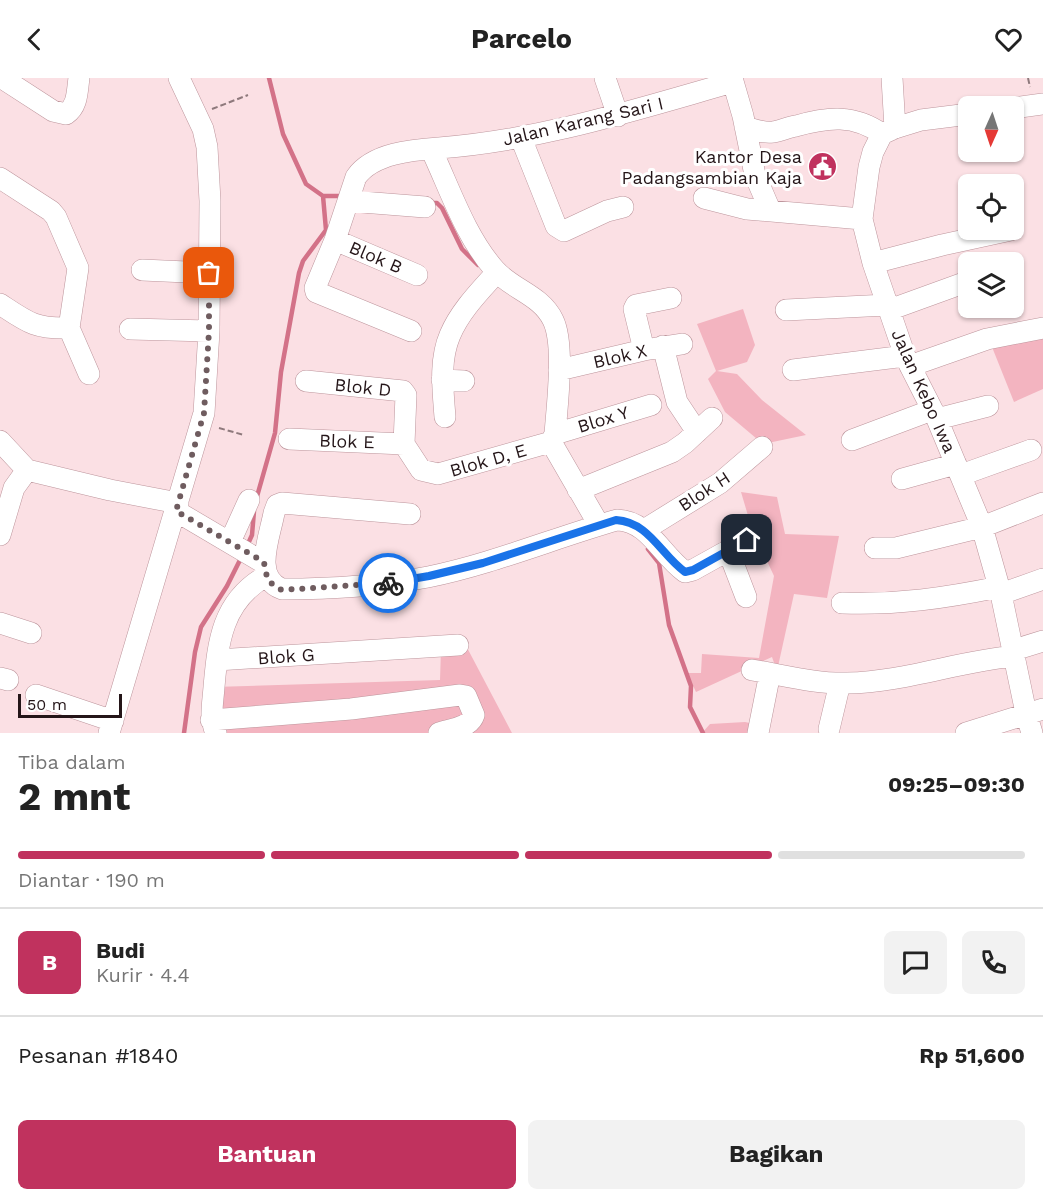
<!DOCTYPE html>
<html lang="id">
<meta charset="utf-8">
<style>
:root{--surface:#fff;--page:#f2f2f2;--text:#222;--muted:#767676;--line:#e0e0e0;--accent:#c0325e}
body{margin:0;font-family:"Work Sans",sans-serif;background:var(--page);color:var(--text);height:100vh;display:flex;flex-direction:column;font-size:22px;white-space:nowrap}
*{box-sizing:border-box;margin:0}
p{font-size:20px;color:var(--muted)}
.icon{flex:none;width:33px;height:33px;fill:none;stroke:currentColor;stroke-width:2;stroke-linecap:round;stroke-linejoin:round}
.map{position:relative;height:655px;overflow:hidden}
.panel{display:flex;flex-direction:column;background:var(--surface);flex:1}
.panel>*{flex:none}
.needle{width:39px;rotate:183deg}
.fabs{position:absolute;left:958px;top:18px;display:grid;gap:12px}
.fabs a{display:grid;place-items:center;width:66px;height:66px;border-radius:9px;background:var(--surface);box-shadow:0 2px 4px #0004;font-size:30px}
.scale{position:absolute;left:18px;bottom:15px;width:104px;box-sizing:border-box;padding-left:6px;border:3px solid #241518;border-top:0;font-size:16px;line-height:21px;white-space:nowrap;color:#241518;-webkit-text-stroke:4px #fff;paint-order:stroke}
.pin{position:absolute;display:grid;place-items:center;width:51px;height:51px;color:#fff;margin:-26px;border-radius:12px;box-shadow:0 3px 9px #0006}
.courier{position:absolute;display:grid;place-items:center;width:60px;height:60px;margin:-30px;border:4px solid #1a73e8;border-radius:50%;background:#fff;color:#222;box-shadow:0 2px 8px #0007}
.overview em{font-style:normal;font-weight:700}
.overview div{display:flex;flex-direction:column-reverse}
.overview{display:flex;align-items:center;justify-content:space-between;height:102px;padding:0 18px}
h1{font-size:39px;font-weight:700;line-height:45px}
.bar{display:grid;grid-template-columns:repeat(4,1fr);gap:9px 6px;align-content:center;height:72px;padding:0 18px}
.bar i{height:8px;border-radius:4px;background:var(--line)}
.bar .on{background:var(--accent)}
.bar p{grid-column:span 4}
.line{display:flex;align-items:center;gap:15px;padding:0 18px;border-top:2px solid var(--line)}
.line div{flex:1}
.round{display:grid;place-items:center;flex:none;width:63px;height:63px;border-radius:9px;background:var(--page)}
.action{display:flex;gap:12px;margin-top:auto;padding:12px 18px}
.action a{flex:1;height:69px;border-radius:9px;background:var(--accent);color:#fff;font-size:24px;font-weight:700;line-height:69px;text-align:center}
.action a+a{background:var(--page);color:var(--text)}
header{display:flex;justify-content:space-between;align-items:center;height:78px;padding:0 18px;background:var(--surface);font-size:27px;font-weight:700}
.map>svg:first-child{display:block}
.green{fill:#f3b4c0}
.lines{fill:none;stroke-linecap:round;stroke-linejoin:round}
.stream{stroke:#d37288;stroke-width:4.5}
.minor-casing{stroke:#bd959c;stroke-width:22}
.path{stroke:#8e797c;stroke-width:2;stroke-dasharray:6 3;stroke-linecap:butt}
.minor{stroke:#fff;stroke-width:21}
.done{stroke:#6f5c5f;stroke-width:6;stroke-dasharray:0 10.8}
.route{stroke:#1a73e8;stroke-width:8}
.labels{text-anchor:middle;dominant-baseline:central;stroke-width:6;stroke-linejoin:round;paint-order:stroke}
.street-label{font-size:18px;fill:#241518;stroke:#fff}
.poi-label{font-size:18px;fill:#241518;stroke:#fff;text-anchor:end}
</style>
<header><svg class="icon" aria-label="back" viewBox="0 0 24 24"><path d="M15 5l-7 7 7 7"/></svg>Parcelo<svg class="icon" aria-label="heart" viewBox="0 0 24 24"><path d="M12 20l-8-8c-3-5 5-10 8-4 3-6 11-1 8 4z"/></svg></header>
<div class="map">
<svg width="1043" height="655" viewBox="0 0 1043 655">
<rect width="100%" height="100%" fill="#fbe0e4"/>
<path class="green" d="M743,231L755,267L747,284L717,293L737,296L762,322L806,357L763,366L725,334L708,301L716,293L697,246Z
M1043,246V311L1014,324L990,264Z
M741,414L777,419L785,456L839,458L827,520L794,516L777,593L772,579L696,614L687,595H701L702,576L759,580L774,498L752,451Z
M463,562L512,655H205L213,609L440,602L441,571Z
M745,644L764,648L760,655H702L710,646Z"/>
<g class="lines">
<path class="stream" d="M269,0L283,56L306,106L323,118H345
M431,125H437L442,130L462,171L478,187
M256,422L275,355L281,294L299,195L303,183L326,152L323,118
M247,468L252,457L254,433
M648,471L659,485L669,547L691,608L690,629L703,655
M184,655L195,574L201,549L227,508L242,478"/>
<defs>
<path id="minor" d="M2,0L53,33L66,36C78,28 77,13 79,0
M605,0L618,38
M732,0L743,38L755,97L770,132
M892,0L895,50
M1014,30L1043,26
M969,36L921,42L895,50L882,56L873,74L869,89L862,141L873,185L905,278L937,341L982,449L1001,516L1026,635L1032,655
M745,49C754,52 763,55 773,54C781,53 788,49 796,48C828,39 854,36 882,56
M521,60L556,148L564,153L607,133L623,129
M431,71C450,111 465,158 495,192C513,212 541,217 553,242C565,266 557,328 555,356L551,364
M0,100L51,133L56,139L78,190L69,250
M704,120L747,131L862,141
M349,123L425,129
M335,162L417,197
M873,185L942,167L1011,152
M142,192L209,195
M0,226C27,244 35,251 69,250L89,296
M786,232L887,227
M889,232L969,203
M130,251L209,253
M411,253L316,214L315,210L335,162L356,99C373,75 412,72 439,70C542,62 634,32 733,4
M663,268L677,324L697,354
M644,272L634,231L636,227L671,220
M910,288L987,261L1043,250
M559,292L644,272L682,266
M793,292L905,278
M442,302L464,303
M306,303L403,313L406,317L404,366
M445,339C443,313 439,282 450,257C460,233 480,213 497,194
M937,341L988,328
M555,356L651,327
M289,361L404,366
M852,362L932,332
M0,363L27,392
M551,364L599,447
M404,366L421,392L438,396L551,364
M27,392L110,412L178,425
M961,397L1031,372
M902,401L956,386
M578,412L672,374L685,365L712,340
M176,433L264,485
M410,436L282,425L277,427L274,435C270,458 252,500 282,511C330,511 380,508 428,499C492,486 554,460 617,442C649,443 661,477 685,494L693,492L747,462
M644,452L720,405L762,369
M0,457L14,410L27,392
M230,464L249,422
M875,470H896L982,449L1043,425
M728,472L746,519
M1001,516L1043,501
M842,525C898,527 945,520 999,509
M0,545L31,555
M1014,572L1043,563
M217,582L458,567
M752,592C783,597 816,606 847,605C904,604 959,583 1015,578
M0,600L8,602
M36,617L113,643
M211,642L351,631L460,617L466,618L474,637C470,650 451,651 439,655
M829,651L840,605
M109,655L204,335L209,253L210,123L207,69L203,51L179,0
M216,655C209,640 213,625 214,609C218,564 222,523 266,498
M758,655L770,595
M966,655L1043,631"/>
</defs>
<use href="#minor" class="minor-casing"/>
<path class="path" d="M1028,0L1030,9
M212,31L248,17
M219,350L244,357"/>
<use href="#minor" class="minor"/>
</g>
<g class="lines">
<path class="done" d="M209,195V253L204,335L176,433L264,484C266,499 268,506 282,512L388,505"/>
<path class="route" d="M388,505L429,498L483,485L616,442C649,444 661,477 685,494L693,492L747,462"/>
</g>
<defs>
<symbol id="civic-disc" viewBox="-11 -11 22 22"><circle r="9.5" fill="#c0325e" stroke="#fff"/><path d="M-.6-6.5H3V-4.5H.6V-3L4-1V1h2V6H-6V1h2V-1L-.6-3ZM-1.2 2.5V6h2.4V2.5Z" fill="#fff"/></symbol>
</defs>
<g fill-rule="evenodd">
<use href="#civic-disc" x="806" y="72" width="33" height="33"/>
</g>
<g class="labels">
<g class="street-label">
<text transform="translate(583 43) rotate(-13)">Jalan Karang Sari I</text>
<text transform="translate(376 179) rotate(23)">Blok B</text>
<text transform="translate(620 278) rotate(-13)">Blok X</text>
<text transform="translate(363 309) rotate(6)">Blok D</text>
<text transform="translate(924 313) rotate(66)">Jalan Kebo Iwa</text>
<text transform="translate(603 341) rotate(-17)">Blox Y</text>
<text transform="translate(347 363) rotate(2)">Blok E</text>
<text transform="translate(488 382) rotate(-16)">Blok D, E</text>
<text transform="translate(704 413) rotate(-33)">Blok H</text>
<text transform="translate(286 578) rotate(-4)">Blok G</text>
</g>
<g class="poi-label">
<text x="802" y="78">Kantor Desa<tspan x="802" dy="21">Padangsambian Kaja</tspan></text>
</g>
</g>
</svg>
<div class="fabs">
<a><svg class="needle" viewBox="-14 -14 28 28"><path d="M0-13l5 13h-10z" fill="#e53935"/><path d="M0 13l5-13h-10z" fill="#767676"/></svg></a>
<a><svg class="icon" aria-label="locate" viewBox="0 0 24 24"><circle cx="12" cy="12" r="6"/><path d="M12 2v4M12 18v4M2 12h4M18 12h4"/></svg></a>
<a><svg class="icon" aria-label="layers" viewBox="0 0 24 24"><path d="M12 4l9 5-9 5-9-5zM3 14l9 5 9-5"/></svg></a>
</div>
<div class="scale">50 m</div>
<div class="pin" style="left:209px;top:195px;background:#ea580c"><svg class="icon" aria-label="bag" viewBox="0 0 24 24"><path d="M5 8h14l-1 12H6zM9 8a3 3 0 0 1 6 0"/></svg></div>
<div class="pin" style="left:747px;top:462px;background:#1f2937"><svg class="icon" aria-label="home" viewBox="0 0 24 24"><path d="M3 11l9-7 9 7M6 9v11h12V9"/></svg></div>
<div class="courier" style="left:388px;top:505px"><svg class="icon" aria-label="bike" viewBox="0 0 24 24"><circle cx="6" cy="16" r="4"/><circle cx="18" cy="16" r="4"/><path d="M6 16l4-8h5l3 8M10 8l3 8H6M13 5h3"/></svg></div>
</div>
<section class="panel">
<div class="overview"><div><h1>2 mnt</h1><p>Tiba dalam</p></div><em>09:25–09:30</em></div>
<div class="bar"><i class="on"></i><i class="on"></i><i class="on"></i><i></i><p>Diantar · 190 m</p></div>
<div class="line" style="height:108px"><b class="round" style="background:var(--accent);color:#fff">B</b><div><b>Budi</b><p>Kurir · 4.4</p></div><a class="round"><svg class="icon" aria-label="chat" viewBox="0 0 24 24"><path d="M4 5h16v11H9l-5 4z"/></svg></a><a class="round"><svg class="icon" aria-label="phone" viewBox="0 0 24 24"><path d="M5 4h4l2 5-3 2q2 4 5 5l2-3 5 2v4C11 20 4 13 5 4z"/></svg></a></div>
<div class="line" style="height:78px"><div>Pesanan #1840</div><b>Rp 51,600</b></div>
<div class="action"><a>Bantuan</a><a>Bagikan</a></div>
</section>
